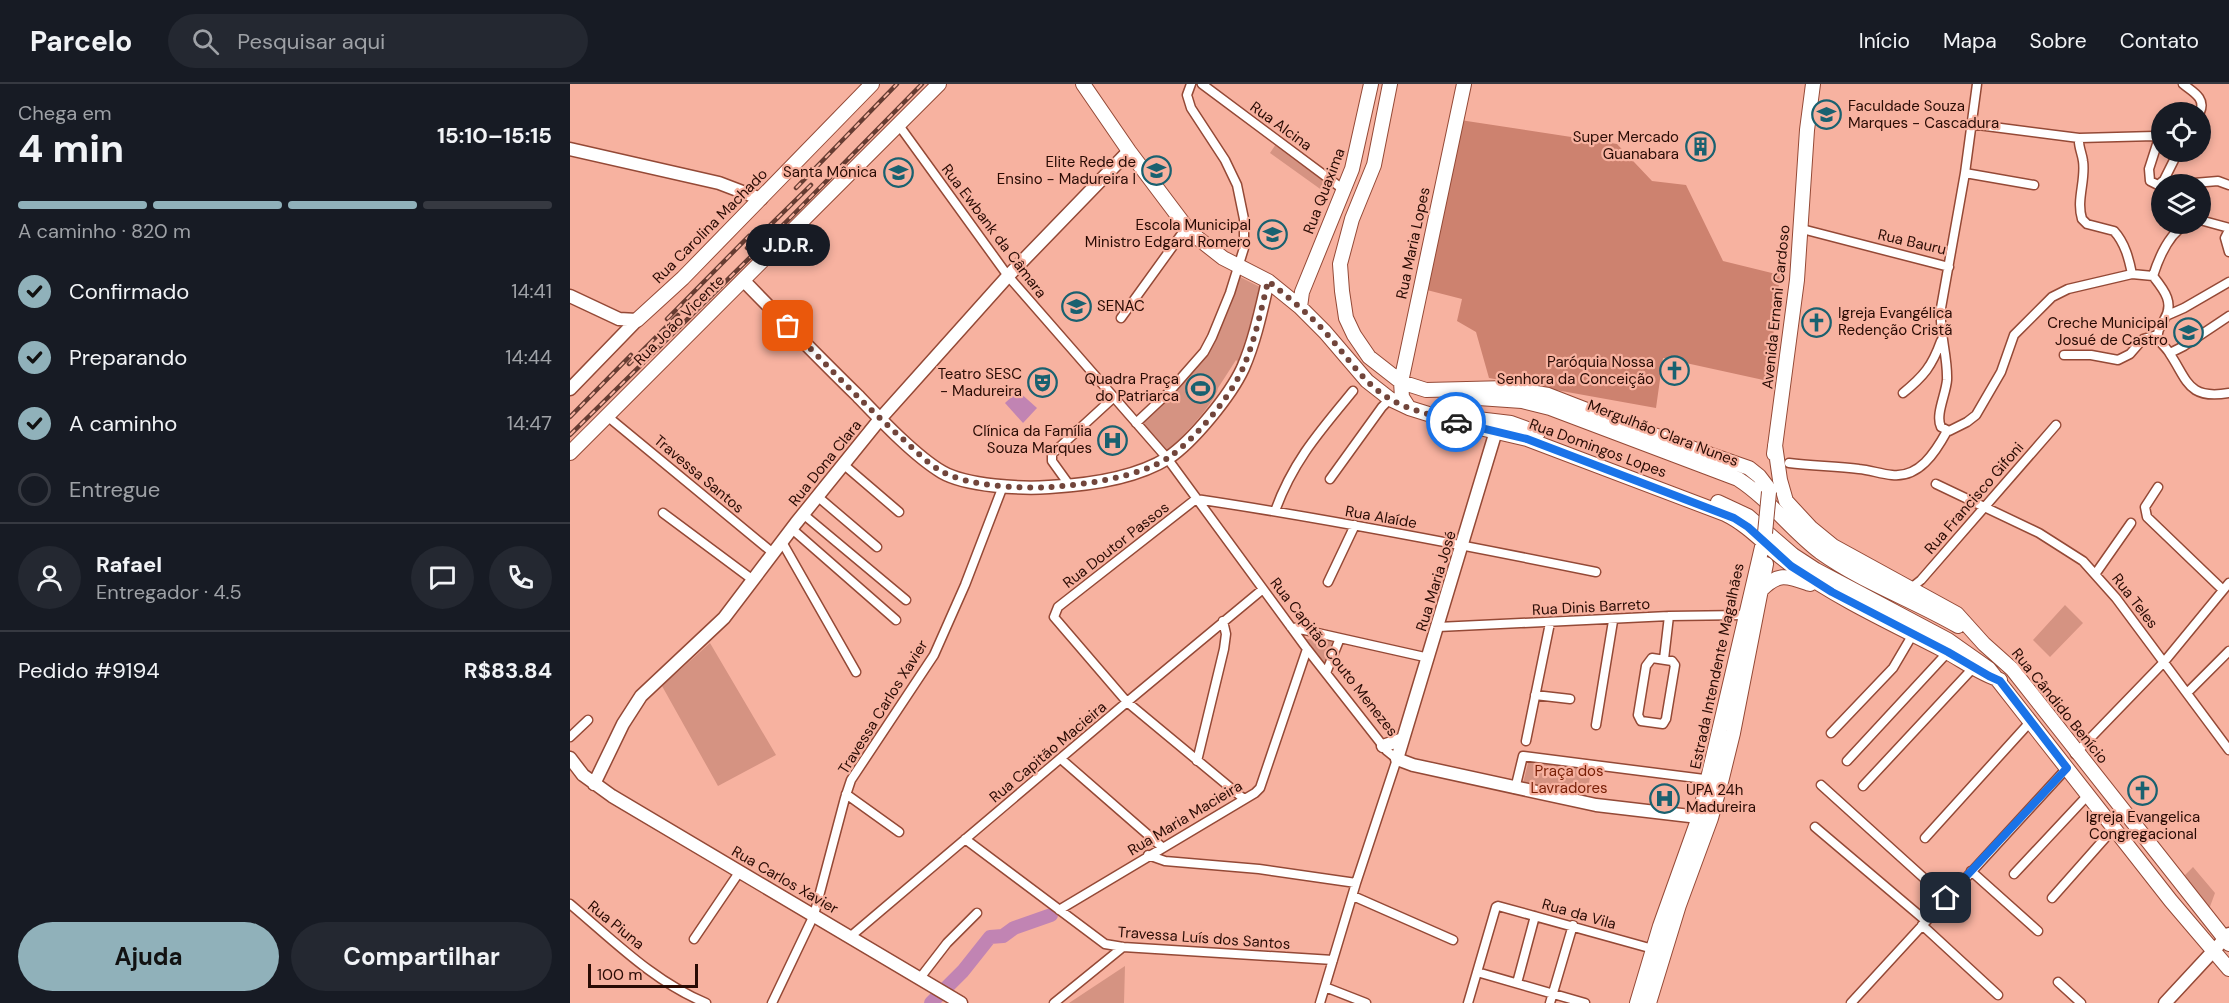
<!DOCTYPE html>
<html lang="pt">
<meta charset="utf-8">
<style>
:root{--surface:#171b24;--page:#242831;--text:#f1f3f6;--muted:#9ea1a6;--line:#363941;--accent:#90b1ba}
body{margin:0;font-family:"DM Sans",sans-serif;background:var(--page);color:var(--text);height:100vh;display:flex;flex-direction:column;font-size:22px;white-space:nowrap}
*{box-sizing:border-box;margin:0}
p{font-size:20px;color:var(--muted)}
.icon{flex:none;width:33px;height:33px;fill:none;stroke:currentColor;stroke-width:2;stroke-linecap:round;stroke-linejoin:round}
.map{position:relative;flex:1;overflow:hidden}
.details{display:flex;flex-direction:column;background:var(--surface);width:570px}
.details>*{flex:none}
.fabs{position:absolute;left:1581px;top:18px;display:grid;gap:12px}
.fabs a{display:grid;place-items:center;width:60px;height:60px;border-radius:50%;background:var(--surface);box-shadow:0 3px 9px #0003;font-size:30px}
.scale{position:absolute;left:18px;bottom:15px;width:110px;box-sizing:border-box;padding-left:6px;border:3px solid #290b04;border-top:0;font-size:16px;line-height:21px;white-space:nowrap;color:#290b04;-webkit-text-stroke:4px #f7b2a0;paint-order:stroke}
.pin{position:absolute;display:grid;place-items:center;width:51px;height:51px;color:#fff;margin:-26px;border-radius:12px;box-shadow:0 3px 9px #0006}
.courier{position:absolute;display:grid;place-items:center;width:60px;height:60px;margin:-30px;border:4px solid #1a73e8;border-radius:50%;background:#fff;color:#222;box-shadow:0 2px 8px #0007}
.bubble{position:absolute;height:42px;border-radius:21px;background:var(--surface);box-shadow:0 3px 9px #0003;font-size:20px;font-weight:700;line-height:42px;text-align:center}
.overview em{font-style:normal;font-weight:700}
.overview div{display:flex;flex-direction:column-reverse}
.overview{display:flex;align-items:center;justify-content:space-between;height:102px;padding:0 18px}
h1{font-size:39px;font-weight:700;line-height:45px}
.bar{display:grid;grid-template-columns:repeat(4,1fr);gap:9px 6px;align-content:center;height:72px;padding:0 18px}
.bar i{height:8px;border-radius:4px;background:var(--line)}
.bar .active{background:var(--accent)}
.bar p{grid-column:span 4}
.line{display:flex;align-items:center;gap:15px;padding:0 18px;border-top:2px solid var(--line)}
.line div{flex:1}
.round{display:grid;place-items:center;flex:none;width:63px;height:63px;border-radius:32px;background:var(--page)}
ol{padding:0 18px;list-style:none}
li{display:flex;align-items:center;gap:18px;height:66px}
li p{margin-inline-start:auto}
li .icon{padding:6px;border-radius:50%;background:var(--accent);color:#111;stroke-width:4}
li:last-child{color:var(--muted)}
li i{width:33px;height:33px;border:3px solid var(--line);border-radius:50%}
.button{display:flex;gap:12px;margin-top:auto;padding:12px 18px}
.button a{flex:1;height:69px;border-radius:36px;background:var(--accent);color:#111;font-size:24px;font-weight:700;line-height:69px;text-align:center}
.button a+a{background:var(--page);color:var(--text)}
header{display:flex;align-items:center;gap:36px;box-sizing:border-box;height:84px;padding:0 30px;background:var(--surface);border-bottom:2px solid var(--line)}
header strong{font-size:28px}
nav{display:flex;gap:33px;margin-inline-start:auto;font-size:21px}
.search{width:420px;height:54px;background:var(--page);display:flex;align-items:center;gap:15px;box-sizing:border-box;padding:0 21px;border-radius:33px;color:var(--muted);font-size:22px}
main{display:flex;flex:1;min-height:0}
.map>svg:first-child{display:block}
.green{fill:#d59382}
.forest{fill:#cd826f}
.water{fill:#c184b3}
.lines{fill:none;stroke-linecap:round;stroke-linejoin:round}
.river{stroke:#c184b3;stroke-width:14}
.street-casing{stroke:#944936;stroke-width:11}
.secondary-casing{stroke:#944936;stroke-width:15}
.primary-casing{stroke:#944936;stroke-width:16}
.street{stroke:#fff;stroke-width:8}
.secondary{stroke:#fff;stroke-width:12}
.primary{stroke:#fff;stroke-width:14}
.rail-casing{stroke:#663c32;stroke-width:4.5}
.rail{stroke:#f7b2a0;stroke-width:2;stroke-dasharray:7;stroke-linecap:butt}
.primary-bridge-casing{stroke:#944936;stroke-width:16;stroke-linecap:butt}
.primary-bridge{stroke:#fff;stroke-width:14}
.done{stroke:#71453b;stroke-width:6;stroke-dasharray:0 10.8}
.route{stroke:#1a73e8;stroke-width:8}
.labels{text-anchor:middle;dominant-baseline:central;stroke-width:4.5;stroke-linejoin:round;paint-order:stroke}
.poi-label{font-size:15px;fill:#290b04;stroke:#f7b2a0;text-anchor:end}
.street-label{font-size:15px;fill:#290b04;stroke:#f7b2a0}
.park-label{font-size:15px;fill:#781f06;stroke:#f7b2a0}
</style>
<header>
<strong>Parcelo</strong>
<div class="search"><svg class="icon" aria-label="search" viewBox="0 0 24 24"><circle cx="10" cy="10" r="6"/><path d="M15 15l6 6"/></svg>Pesquisar aqui</div>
<nav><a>Início</a><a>Mapa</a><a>Sobre</a><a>Contato</a></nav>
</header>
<main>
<section class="details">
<div class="overview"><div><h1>4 min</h1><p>Chega em</p></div><em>15:10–15:15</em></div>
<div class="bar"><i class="active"></i><i class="active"></i><i class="active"></i><i></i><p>A caminho · 820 m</p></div>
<ol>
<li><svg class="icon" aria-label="check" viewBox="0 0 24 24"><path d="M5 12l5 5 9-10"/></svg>Confirmado<p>14:41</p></li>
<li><svg class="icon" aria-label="check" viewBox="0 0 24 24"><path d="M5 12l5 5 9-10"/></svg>Preparando<p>14:44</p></li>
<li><svg class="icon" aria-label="check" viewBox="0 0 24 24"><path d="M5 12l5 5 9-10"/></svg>A caminho<p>14:47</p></li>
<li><i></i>Entregue</li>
</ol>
<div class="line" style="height:108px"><a class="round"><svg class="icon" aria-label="person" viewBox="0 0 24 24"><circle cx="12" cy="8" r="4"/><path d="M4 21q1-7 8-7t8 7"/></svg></a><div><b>Rafael</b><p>Entregador · 4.5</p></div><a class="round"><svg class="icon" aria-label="chat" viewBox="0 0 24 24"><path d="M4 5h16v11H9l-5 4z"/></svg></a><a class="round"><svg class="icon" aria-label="phone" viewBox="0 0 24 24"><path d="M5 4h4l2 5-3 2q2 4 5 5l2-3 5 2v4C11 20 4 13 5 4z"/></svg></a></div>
<div class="line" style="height:78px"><div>Pedido #9194</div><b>R$83.84</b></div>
<div class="button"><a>Ajuda</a><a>Compartilhar</a></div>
</section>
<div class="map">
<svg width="1659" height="919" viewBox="0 0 1659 919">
<rect width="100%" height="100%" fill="#f7b2a0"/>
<path class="green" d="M706,60L761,103L760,112L700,69Z
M668,192L692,204L668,278L666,276L648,304C646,318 609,357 597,367L570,339L599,312L628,281Z
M1495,521L1513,539L1480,573L1463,556Z
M734,555L763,556L754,582Z
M140,559L206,671L148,702L92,602Z
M959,675L1022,683L1016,714L952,703Z
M1623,783L1645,809L1638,828L1612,794Z
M555,882L554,919H499Z"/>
<path class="forest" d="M890,36L1047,60L1082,97L1116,101L1153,177L1210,191L1198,297L1093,274L1086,324L919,294L906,248L887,237L892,215L853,205Z"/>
<path class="water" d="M448,307L467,324L453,339L435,319Z"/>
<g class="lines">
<path class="river" d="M361,919L393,887L420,853L433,852L444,844L481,831"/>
<defs>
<path id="street" d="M632,0L774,106
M1407,0L1395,89L1371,224C1369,249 1378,272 1377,296C1376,310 1365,331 1371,343L1379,347L1397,338L1406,331L1431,288L1444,251L1482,213L1498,205L1562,190L1583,192C1594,206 1605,219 1594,236C1590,243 1587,247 1588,255C1591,260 1597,264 1600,270C1618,297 1618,316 1659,309
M1613,0C1623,8 1636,14 1630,28
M328,40L438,192L597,374L737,565L817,667L827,675L786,799L750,919
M1400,40L1509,54L1585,52L1588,57L1579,85L1580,97L1588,101L1594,96L1608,68
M1509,54C1508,62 1512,69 1513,77C1516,96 1506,116 1512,135L1517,140L1544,147C1555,159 1559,175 1562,190
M1395,89L1464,101
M1612,100L1648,97L1659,101
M1630,136L1659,144
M1232,145L1379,183
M1659,146L1655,154L1659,168
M1583,192C1589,173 1599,150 1616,140
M1598,231L1614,224L1659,198
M551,234L616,144
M1600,269L1614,262L1659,232
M1494,271H1521L1548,276L1560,270L1573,255L1587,251
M1333,309C1354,292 1362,282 1371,257
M37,332L203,469
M566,339L598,309L634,268L642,253L660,209L674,164V135L667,101L655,76L621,24L617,11L621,0
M1219,379C1243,382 1266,382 1289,385C1300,386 1311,390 1322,391C1349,394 1365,369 1377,347
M273,380L329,428
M760,395L812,323L820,315
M1366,400L1469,449L1513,477L1546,514L1659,666
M500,402L482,377V370L543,314
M1588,403L1575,423L1577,433L1653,506
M247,412L307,463
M705,427C723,377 750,347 783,307
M93,429L183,496
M233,430L336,516
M222,445L326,536
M212,458L286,588
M1526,489L1561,439
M758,498L785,441
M1341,504L1351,496L1486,341
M721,543L859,574
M868,543L1099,532L1175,531
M1082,574L1102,577L1105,581L1096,635L1093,640L1071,637L1068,631L1076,582Z
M1094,575L1099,532
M756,589L770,554
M1617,609L1659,567
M965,611L1000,615
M1026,641L1043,537
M1261,649L1323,584L1343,550
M0,653L18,636
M956,657L980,539
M1505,670L1594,578L1659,499
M491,675L592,763
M627,677L654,565L656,550L653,537
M1277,677L1378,568
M1251,701L1376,814
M1293,702L1404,583
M945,705L953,672L1142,696
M276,710L329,748
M674,715L557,618L484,533L488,523L626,415C760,435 893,461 1026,488
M1245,743L1356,837
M1355,754L1461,637
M395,755L535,860L553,863L763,876
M578,771L595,777L689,785L786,799
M1401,787L1468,847
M1444,790L1518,711
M783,812L883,856
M1482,814L1544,744
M0,820C43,856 84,898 136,919
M489,826L685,709L690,704L737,565
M1352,841L1428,911
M281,852L557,618L693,505
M124,855L170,787
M907,888L1015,919
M350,894L377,859L407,829
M1488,898L1511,919
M947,899L965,832
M755,903L796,919
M202,919L244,831L275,714L281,696L364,571L395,501L433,402
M484,919L553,863
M898,919L926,823L928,822L1083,865
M980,919L1003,841
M1281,919L1497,684"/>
<path id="secondary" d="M0,65L149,99L191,115
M173,196C211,235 249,274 288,312C311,336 345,372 372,388C396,402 452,405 479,403C516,401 566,394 598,374C623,357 660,312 673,284C685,256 691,227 698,197
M0,212L49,235L67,236
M0,305L67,236
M926,347L827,675L843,681L1026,721L1137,734
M813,662L833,655
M0,674L13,691L42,712L391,919
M24,700L53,640L71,612L154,534L226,439L310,335L438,192L559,67
M1595,919L1659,850"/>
<path id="primary" d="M513,0L559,67L620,148L653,174L698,197L730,223L755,248L797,297L820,315L839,324L884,338L957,355L1155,430C1182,443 1200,467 1224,483C1270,516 1323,540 1373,566C1392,576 1410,590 1430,596
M820,0L804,81L782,135L770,180L772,207L776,234L784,251L799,273L831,298L856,306L938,304L978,311L1058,342L1179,384L1189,392L1199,405
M730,223L732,208L782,85L801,0
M67,236L113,194L302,0
M894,313L952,317L980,324L1168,395C1199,415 1221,446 1250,468C1292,498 1343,516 1388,542
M839,324L832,313L831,298L894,0
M899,334L941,339L968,349
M1205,361L1210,396L1216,417L1241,444L1263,462L1387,530L1414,560L1442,585L1659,860
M0,369L369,0
M1204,370L1227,196L1237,46L1243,0
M1148,418L1178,432L1223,471L1246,486L1378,556L1419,585L1601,817L1659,885
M1191,506C1209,488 1217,492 1240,500
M1067,919L1090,842L1129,733L1195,450
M1079,919L1109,821L1141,734L1151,698L1163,649L1196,480"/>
</defs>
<use href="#street" class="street-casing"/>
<use href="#secondary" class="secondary-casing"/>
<use href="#primary" class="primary-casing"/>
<use href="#street" class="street"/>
<use href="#secondary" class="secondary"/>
<use href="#primary" class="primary"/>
<defs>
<path id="rail" d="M226,104L327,0
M177,164L241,101
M97,235L179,152
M59,280L108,231
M0,333L61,271
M0,351L220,134L352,0"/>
</defs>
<use href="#rail" class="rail-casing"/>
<use href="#rail" class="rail"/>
<defs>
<path id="primary-bridge" d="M1195,449L1199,408"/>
</defs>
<use href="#primary-bridge" class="primary-bridge-casing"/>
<use href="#primary-bridge" class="primary-bridge"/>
</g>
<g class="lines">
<path class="done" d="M218,242C257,281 294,321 335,357C347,368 359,381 373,388C398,402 452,405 480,403C514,401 569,393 598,374C625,355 660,314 673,284C685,256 691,227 698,197C718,213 739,230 756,249C777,272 793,299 820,315C840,327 864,331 886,338"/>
<path class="route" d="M886,338L957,355L1164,434L1178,443L1221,482L1262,508L1378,568L1419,592L1430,597L1497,684L1376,814"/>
</g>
<defs>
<symbol id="university-ring" viewBox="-11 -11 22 22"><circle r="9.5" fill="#f7b2a0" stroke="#196170" stroke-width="1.5"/><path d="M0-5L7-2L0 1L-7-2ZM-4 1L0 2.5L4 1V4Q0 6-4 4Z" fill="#196170"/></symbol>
<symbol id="building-ring" viewBox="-11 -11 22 22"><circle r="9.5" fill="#f7b2a0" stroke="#196170" stroke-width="1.5"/><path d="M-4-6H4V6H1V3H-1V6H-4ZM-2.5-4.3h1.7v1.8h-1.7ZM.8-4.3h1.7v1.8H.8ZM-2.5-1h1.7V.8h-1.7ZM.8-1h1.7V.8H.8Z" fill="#196170"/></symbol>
<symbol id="school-ring" viewBox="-11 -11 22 22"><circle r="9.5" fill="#f7b2a0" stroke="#196170" stroke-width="1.5"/><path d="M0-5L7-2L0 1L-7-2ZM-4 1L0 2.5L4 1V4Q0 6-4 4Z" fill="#196170"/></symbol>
<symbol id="church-ring" viewBox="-11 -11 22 22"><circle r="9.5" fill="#f7b2a0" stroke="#196170" stroke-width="1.5"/><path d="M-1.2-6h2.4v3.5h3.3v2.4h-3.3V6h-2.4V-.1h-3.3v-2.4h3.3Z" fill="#196170"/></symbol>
<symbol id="theatre-ring" viewBox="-11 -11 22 22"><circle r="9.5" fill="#f7b2a0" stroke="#196170" stroke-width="1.5"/><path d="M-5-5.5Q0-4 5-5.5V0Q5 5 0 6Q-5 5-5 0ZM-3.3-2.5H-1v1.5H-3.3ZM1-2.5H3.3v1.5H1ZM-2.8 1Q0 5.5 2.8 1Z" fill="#196170"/></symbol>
<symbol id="stadium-ring" viewBox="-11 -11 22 22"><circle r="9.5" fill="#f7b2a0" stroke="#196170" stroke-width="1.5"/><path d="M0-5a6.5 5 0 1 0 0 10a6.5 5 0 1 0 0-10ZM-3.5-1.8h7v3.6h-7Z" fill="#196170"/></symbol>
<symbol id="hospital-ring" viewBox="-11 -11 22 22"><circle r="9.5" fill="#f7b2a0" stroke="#196170" stroke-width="1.5"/><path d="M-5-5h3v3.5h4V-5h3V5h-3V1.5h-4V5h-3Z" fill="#196170"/></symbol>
</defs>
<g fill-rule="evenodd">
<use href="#university-ring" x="1240" y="14" width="33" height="33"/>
<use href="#building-ring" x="1114" y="46" width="33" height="33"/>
<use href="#school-ring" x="570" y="70" width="33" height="33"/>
<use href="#school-ring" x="312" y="72" width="33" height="33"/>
<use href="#school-ring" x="686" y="134" width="33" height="33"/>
<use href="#school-ring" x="490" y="206" width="33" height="33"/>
<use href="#church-ring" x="1230" y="222" width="33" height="33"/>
<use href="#school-ring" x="1602" y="232" width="33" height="33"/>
<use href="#church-ring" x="1088" y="270" width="33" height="33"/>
<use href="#theatre-ring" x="456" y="282" width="33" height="33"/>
<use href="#stadium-ring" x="614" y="288" width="33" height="33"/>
<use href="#hospital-ring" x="526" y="340" width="33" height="33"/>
<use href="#church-ring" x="1556" y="690" width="33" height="33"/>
<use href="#hospital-ring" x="1078" y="698" width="33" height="33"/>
</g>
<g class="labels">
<g class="poi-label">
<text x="1278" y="22" text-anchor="start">Faculdade Souza<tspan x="1278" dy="17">Marques - Cascadura</tspan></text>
<text x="1109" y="53">Super Mercado<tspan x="1109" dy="17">Guanabara</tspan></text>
<text x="566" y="78">Elite Rede de<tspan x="566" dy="17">Ensino - Madureira I</tspan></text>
<text x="307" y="88">Santa Mônica</text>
<text x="681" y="141">Escola Municipal<tspan x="681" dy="17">Ministro Edgard Romero</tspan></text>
<text x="527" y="222" text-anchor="start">SENAC</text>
<text x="1268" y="229" text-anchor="start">Igreja Evangélica<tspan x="1268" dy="17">Redenção Cristã</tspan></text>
<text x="1598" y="239">Creche Municipal<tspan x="1598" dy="17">Josué de Castro</tspan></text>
<text x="1084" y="278">Paróquia Nossa<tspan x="1084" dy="17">Senhora da Conceição</tspan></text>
<text x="452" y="290">Teatro SESC<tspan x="452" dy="17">- Madureira</tspan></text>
<text x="609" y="295">Quadra Praça<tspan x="609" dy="17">do Patriarca</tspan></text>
<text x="522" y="347">Clínica da Família<tspan x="522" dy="17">Souza Marques</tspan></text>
<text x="1116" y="706" text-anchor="start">UPA 24h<tspan x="1116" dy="17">Madureira</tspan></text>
<text x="1573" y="733" text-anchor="middle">Igreja Evangelica<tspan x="1573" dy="17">Congregacional</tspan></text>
</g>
<g class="street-label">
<text transform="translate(711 42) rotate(36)">Rua Alcina</text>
<text transform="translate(754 107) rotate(-69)">Rua Quaxima</text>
<text transform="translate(140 142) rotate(-45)">Rua Carolina Machado</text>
<text transform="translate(424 147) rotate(53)">Rua Ewbank da Câmara</text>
<text transform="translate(1342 158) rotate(13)">Rua Bauru</text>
<text transform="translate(843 159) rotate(-78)">Rua Maria Lopes</text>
<text transform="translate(1206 223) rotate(-84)">Avenida Ernani Cardoso</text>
<text transform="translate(109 236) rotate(-45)">Rua João Vicente</text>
<text transform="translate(1093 349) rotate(21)">Mergulhão Clara Nunes</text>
<text transform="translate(1028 364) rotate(20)">Rua Domingos Lopes</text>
<text transform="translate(255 379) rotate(-51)">Rua Dona Clara</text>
<text transform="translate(129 390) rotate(40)">Travessa Santos</text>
<text transform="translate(1404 414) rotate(-49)">Rua Francisco Gifoni</text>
<text transform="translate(811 433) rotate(10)">Rua Alaíde</text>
<text transform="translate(546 461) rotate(-38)">Rua Doutor Passos</text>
<text transform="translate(866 497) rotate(-73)">Rua Maria José</text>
<text transform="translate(1565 517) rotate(52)">Rua Teles</text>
<text transform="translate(1021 523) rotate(-3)">Rua Dinis Barreto</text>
<text transform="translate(764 573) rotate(52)">Rua Capitão Couto Menezes</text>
<text transform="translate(1147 582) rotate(-78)">Estrada Intendente Magalhães</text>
<text transform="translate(1490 622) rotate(51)">Rua Cândido Benício</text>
<text transform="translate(313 623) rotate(-58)">Travessa Carlos Xavier</text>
<text transform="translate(478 668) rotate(-40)">Rua Capitão Macieira</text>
<text transform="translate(615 734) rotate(-31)">Rua Maria Macieira</text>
<text transform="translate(215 796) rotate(30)">Rua Carlos Xavier</text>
<text transform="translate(1009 830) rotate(16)">Rua da Vila</text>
<text transform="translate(46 841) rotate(39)">Rua Piuna</text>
<text transform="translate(634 854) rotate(4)">Travessa Luís dos Santos</text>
</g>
<g class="park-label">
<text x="999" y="687">Praça dos<tspan x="999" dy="17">Lavradores</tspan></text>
</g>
</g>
</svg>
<div class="fabs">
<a><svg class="icon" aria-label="locate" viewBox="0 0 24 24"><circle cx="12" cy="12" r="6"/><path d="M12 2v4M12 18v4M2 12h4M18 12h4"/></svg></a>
<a><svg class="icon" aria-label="layers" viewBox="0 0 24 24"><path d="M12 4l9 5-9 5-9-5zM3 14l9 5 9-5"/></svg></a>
</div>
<div class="scale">100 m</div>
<div class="pin" style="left:218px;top:242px;background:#ea580c"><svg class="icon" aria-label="bag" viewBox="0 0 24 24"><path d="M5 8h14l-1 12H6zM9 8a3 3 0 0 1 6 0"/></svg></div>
<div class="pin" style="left:1376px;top:814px;background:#1f2937"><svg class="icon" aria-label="home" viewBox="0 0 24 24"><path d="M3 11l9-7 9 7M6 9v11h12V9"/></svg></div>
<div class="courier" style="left:886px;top:338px"><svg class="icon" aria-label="car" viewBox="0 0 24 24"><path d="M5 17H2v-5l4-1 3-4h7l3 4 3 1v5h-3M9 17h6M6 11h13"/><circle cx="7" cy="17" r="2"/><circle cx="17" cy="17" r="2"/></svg></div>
<div class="bubble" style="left:176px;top:140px;width:84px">J.D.R.</div>
</div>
</main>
